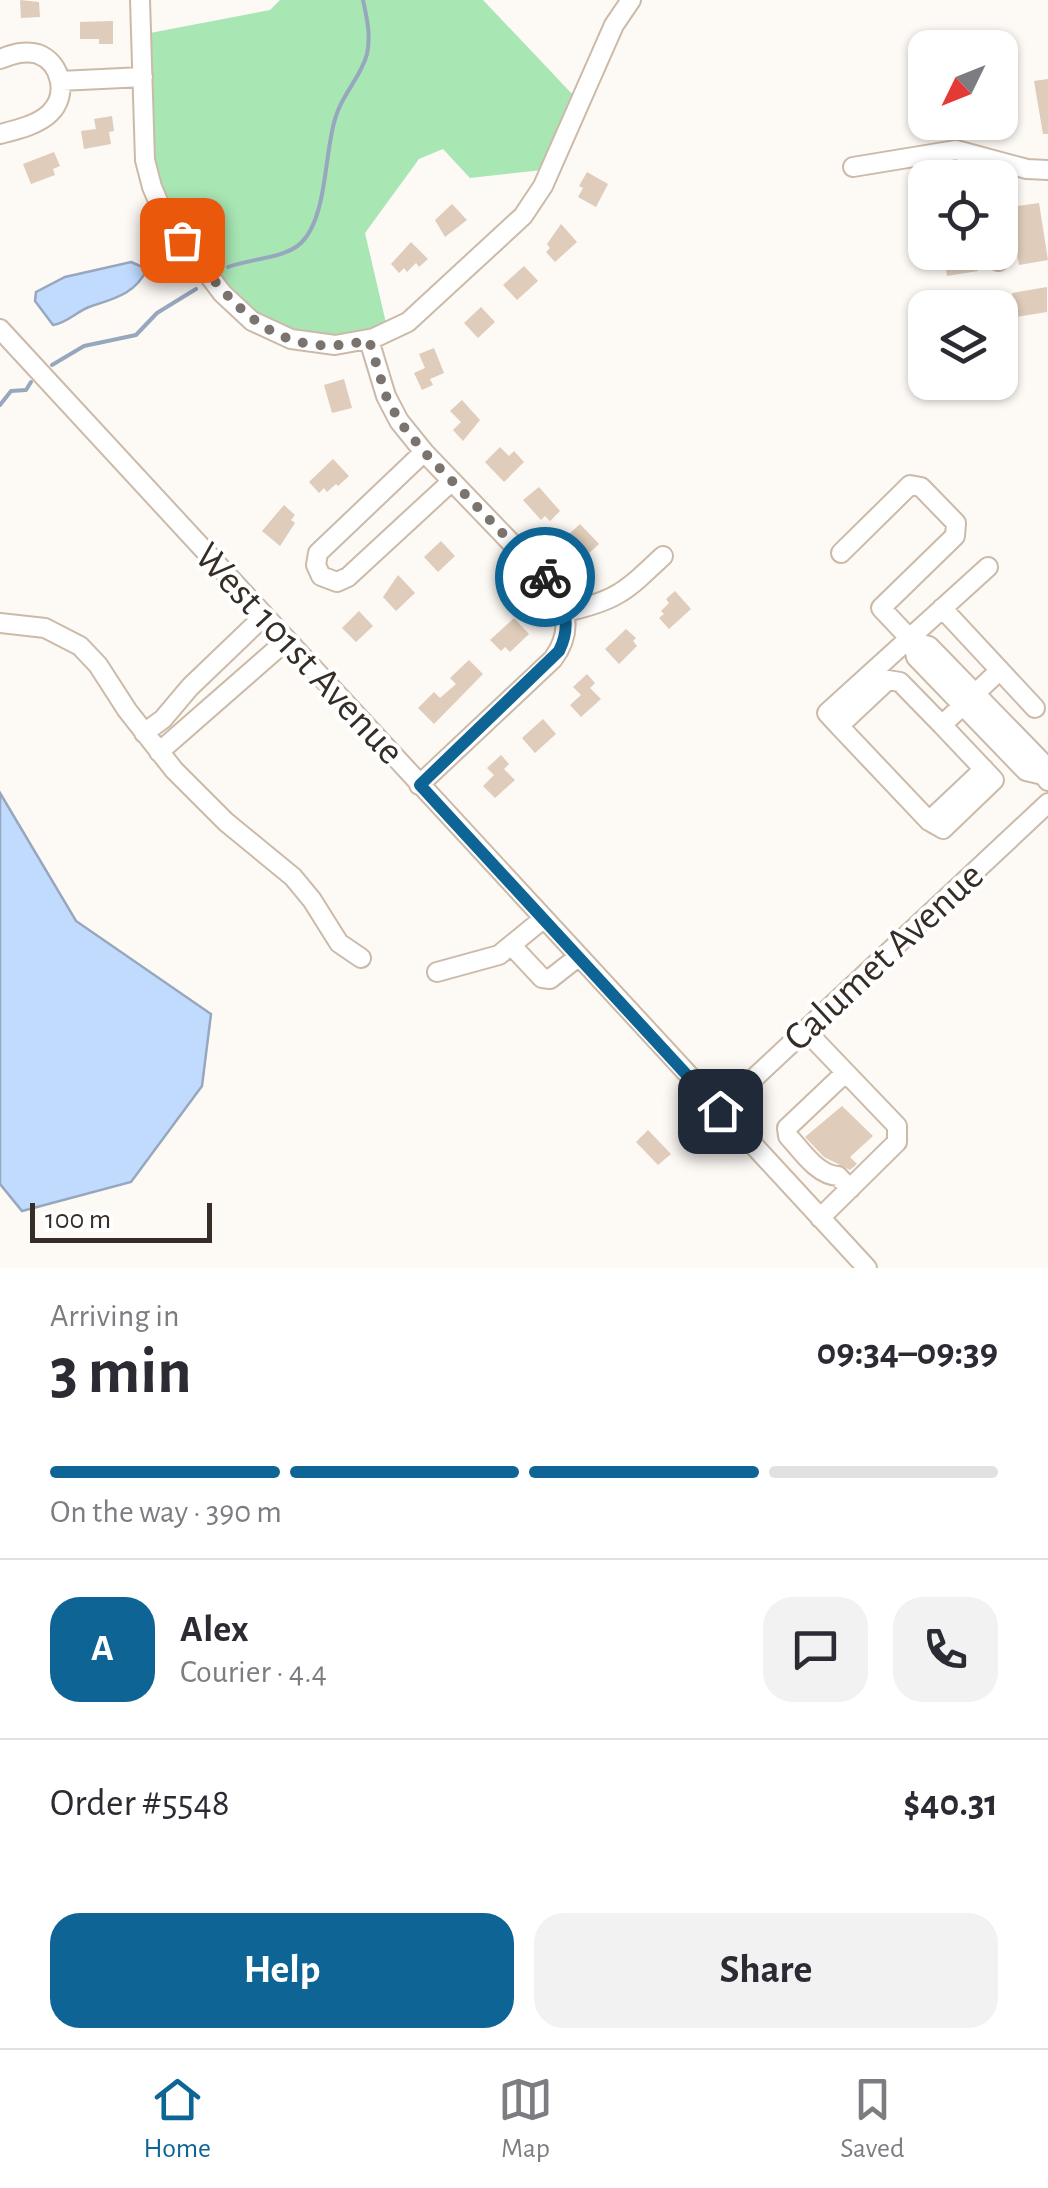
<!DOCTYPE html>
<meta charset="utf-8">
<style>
:root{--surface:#fff;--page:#f2f2f3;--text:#2b2b33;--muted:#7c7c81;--line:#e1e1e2;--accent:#0d6495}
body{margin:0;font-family:"Alegreya Sans",sans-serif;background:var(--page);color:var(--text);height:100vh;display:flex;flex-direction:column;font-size:38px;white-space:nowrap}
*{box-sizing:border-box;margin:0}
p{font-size:32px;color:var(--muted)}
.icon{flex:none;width:55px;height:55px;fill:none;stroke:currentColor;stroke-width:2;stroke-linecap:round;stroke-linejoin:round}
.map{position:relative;height:1268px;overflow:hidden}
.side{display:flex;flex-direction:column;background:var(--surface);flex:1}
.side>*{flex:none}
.needle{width:65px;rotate:227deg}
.controls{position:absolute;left:908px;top:30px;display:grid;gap:20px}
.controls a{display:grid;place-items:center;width:110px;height:110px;border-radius:20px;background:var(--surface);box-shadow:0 2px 8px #0004;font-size:50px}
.scale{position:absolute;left:30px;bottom:25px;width:182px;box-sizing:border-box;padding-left:10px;border:5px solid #352d26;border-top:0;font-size:28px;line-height:35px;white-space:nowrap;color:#352d26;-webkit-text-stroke:8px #fff;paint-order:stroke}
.pin{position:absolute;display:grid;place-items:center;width:85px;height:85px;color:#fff;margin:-42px;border-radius:20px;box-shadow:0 5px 15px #0006}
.courier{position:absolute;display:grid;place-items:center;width:100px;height:100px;margin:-50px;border:8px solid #0d6495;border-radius:50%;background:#fff;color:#222;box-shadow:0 2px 12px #0007}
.overview em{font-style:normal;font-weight:700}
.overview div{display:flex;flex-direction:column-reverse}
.overview{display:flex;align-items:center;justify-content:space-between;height:170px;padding:0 50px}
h1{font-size:65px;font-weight:700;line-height:75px}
.bar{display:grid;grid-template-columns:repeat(4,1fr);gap:15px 10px;align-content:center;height:120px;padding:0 50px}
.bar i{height:12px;border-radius:8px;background:var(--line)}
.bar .selected{background:var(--accent)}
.bar p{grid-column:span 4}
.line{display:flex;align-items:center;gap:25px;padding:0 50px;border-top:2px solid var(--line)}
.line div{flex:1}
.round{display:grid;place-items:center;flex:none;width:105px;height:105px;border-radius:30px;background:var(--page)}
.button{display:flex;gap:20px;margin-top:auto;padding:20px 50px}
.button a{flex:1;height:115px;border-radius:30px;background:var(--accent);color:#fff;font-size:40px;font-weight:700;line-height:115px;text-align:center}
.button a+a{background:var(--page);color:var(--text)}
.dock{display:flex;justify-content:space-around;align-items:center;height:140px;border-top:2px solid var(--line);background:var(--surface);font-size:28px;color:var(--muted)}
.dock a{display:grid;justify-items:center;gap:5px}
.dock .selected{color:var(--accent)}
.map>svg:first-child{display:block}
.green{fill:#a8e6b4}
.water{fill:#c1dbfe;stroke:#97a7bd;stroke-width:2.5}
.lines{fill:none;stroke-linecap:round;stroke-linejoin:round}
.stream{stroke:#97a7bd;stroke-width:4}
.building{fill:#dfccba}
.minor-casing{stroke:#ccbaa9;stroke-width:22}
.minor{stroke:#fff;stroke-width:18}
.done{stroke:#7b746e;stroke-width:10;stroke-dasharray:0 18}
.route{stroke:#0d6495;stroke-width:12}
.labels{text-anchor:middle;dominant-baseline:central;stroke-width:8;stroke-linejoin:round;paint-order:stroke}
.street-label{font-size:40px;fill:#352d26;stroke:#fff}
</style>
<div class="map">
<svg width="1048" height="1268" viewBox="0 0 1048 1268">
<rect width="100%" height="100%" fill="#fdf9f5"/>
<path class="green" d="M280,0H483L574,96L542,170L470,178L443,149L419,159L365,233L386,323C334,344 271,336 232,292C221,279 211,263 200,249C184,228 163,204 157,178C147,131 152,81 150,33L270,10Z"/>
<path class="water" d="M131,262L147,269C135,295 112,299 89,307C76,312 67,323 53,325L35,301L36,292L65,277Z
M0,793L76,921L211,1014L202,1086L131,1182L22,1211L0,1184Z"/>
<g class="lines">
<path class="stream" d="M228,267C249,259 286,258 301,243C328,217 324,150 336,116C343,93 361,77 367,54C371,36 367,18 363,0
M52,365L84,346L136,335L157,313L196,289
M0,405L11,391L26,390L31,382"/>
</g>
<path class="building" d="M20,0L39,2L40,17L21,18Z
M113,21V44H99V39H80V22Z
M1048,79V134H1043L1034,81Z
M112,116L114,131L109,132L111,144L84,149L81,131L96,129L94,119Z
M54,152L60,166L53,169L55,175L31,184L23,164Z
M587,172L608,184L596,207L578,197L583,188L579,186Z
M1039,203L1048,260L1019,265L1017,254L1012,255L1011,221L1007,222L1004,208Z
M452,204L467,220L445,237L435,220Z
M561,224L577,242L555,262L546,252L550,248L547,244Z
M411,242L428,259L419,267L416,263L407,272L404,268L399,273L391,264Z
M944,252H974L978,271L947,276Z
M524,266L538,281L517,300L503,285Z
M1047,287V312L1016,317L1012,293Z
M481,307L495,322L478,338L464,323Z
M434,348L444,373L430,379L433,385L422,390L414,373L425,368L419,354Z
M344,379L352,408L332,413L324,385Z
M462,400L480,420L463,441L453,430L461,422L450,411Z
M500,447L509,456L514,451L524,462L504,482L485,462Z
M333,459L349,476L338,486L336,484L327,492L324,488L319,493L309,482Z
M539,487L560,511L550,521L545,516L541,520L523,500Z
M284,505L295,515L291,520L295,523L280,546L262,531Z
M580,524L599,544L588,554L592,559L583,567L571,554L579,547L568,535Z
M441,541L455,556L438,572L424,557Z
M398,575L415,593L396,611L383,597Z
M675,591L691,609L669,629L659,618L664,614L661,611L669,603L666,599Z
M359,611L373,626L356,642L342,628Z
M514,618L529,634L510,652L505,647L501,651L490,640Z
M626,629L636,638L633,641L637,646L619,664L605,649Z
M469,660L483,674L434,724L418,708L434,692L440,698L456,684L450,678Z
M587,674L595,683L590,688L601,699L581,717L570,705L581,695L573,687Z
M543,719L556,734L535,753L522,738Z
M501,755L509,764L504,769L515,780L495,798L483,786L494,775L487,768Z
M842,1106L873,1136L850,1157L857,1164L850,1170L824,1157L805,1137Z
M648,1130L671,1154L658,1165L636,1142Z"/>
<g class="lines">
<defs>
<path id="minor" d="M140,0L145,160L152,187L164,215L222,293L252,321L291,339L335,345L374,338L408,322L523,216L543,186L614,25L631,0
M0,59C13,54 25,50 38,54C62,63 68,96 50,113C38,125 16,130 0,134
M60,81L143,77
M853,167L956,150L1027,169L1048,170
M996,252L998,261
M0,329L867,1268
M369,340L386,396L399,421L424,452L545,578C567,603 574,631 553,659L419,785
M424,452L318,553L316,565L321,576L337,582L348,577L452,481
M841,553L910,485L921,487L956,523L955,536L881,608L913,642L916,657L1026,771L1043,775
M942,608L1035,708
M565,612C616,601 625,592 663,556
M0,623L45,628L80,646L98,665L127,710L174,770L226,822L293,877L312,900L339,943L361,958
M913,642L929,646L1040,760L1043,775L1048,781
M942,725L994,780L943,829L929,821L839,726L888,680L900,682L942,725L1000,670
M839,726L827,713L988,567
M144,733L163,719L190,687L264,616
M159,752L287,640
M929,821L984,769
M512,946L542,978L550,979L578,957
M437,972L499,955L543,919
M806,1031L897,1126V1142L820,1218
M845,1073L787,1128L788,1136C802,1151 817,1175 838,1176L850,1189
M719,1111L1048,803"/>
</defs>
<use href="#minor" class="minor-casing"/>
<use href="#minor" class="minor"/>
</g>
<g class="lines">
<path class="done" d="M182,240C232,305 276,364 369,340L386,396L399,421L424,452L545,577"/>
<path class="route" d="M545,577C564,599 573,623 559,651L420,785L720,1111"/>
</g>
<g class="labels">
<g class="street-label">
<text transform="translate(299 654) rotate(47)">West 101st Avenue</text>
<text transform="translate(884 957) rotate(-43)">Calumet Avenue</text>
</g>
</g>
</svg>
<div class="controls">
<a><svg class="needle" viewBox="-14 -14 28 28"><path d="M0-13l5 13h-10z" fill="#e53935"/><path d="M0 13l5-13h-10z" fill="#7c7c81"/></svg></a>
<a><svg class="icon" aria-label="locate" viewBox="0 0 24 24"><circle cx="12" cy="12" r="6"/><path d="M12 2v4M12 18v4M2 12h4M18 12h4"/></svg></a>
<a><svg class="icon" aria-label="layers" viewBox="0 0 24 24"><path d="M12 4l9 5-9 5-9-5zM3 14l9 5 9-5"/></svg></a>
</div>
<div class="scale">100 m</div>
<div class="pin" style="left:182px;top:240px;background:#ea580c"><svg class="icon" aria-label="bag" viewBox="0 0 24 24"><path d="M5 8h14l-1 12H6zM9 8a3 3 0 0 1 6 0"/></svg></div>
<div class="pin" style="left:720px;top:1111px;background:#1f2937"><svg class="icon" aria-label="home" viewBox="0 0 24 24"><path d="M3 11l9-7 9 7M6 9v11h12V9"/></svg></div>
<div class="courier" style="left:545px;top:577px"><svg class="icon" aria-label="bike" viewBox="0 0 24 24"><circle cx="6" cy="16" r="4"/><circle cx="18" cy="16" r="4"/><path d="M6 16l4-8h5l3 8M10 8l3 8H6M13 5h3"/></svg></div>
</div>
<section class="side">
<div class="overview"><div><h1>3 min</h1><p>Arriving in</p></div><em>09:34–09:39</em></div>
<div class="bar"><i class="selected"></i><i class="selected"></i><i class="selected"></i><i></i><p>On the way · 390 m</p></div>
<div class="line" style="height:180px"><b class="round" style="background:var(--accent);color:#fff">A</b><div><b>Alex</b><p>Courier · 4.4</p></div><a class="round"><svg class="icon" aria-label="chat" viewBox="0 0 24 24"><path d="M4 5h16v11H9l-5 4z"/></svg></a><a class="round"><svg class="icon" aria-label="phone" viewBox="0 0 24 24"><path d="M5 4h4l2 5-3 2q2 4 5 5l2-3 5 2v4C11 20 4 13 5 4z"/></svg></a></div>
<div class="line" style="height:130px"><div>Order #5548</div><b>$40.31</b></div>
<div class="button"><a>Help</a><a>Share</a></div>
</section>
<nav class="dock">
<a class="selected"><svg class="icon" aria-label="home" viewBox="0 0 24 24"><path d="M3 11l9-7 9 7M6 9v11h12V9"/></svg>Home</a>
<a><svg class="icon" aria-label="map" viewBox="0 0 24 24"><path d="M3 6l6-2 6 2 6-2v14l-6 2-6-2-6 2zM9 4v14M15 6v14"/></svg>Map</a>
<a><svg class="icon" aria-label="saved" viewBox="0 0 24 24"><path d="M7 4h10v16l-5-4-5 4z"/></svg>Saved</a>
</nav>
